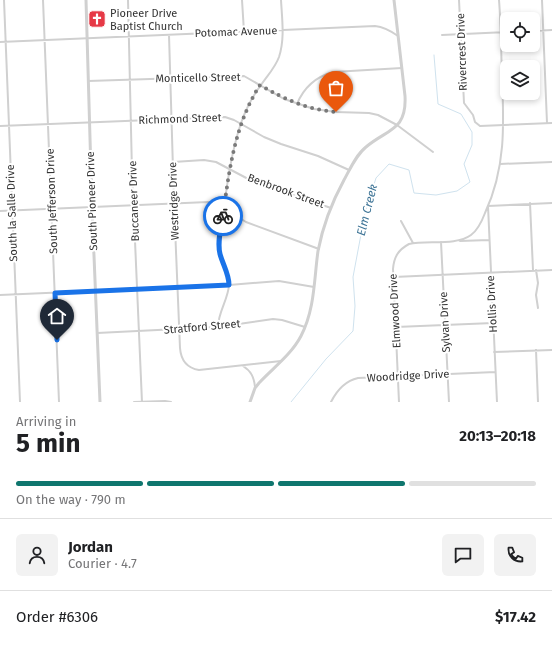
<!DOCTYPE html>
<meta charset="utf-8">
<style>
:root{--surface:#fff;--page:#f2f2f2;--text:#202124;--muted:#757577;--line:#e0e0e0;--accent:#0f766e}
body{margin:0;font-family:"Fira Sans",sans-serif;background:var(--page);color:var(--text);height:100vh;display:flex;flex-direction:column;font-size:15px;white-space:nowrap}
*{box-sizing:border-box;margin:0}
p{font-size:13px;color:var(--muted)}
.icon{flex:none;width:22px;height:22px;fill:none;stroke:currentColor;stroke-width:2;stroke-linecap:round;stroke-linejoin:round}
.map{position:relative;height:402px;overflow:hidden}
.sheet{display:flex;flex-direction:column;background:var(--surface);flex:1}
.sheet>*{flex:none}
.tools{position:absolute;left:500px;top:12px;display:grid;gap:8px}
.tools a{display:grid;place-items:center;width:40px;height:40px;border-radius:6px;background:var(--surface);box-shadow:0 2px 6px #0003;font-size:20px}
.pin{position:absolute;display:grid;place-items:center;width:34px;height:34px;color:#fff;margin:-41px -17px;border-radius:50% 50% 50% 0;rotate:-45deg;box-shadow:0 0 4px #0007}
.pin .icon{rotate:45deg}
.courier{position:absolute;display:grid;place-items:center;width:40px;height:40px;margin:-20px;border:3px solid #1a73e8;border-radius:50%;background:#fff;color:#222;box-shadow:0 1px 5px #0007}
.headline em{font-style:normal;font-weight:700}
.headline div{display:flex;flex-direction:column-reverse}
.headline{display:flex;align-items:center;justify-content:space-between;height:68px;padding:0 16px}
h1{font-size:26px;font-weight:700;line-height:30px}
.bar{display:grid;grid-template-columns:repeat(4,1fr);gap:6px 4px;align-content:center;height:48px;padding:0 16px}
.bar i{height:5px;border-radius:3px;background:var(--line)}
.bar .current{background:var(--accent)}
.bar p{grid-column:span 4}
.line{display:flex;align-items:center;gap:10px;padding:0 16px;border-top:1px solid var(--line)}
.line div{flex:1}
.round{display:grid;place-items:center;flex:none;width:42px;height:42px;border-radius:6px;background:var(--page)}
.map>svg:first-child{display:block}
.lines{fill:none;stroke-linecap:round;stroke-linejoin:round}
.stream{stroke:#cfe2ee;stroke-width:1}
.minor{stroke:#d0d0d0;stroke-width:2}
.tertiary{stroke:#d0d0d0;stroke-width:3}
.done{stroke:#7a7a7a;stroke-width:4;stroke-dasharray:0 7.2}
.route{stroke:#1a73e8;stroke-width:5}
.labels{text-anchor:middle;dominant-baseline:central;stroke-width:4;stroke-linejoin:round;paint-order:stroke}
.poi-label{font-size:11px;fill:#333;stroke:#fff;text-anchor:start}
.street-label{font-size:11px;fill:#333;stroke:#fff}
.water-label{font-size:12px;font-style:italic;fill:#3f7597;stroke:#fff}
</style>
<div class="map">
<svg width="552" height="402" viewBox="0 0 552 402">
<rect width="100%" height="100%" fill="#fff"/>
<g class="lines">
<path class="stream" d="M291,402L326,359L353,331L355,306L353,277L365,213L376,178L389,164L409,170L414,193L436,195L457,191L470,182L464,164L472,145V132L461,114L438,104L434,55"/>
<path class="minor" d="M4,0L20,402
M43,0L59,402
M128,0L132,172L142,402
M242,0L244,32
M459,0L464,103L473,115L475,122L480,126L552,123
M542,0L547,123
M533,31L552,30
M169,35L174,203L180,348C181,361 187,368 199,370L281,361
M442,35L507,32
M0,42L375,26C384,27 391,31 398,36
M88,81L244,76L284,99L314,109L336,112L369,113L378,115L397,125L433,152
M297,104C304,87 315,77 333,72L402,68
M0,126L225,117L234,120L264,137L281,144L318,156L349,170
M173,162L204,160L216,162L252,181L331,208
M500,164L552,162
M530,203L533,270
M0,211L208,202L224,208L246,222L319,249
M401,221L413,243
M460,241L489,240
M441,242L449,402
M536,270L538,283L536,295L538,308
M394,277L552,270
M0,295L229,285L279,281L314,287
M218,327C218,312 228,300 229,285C230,272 220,260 219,245C225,204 228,162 241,123C246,109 252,97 261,85C267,76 275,68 279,57C285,39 282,19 281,0
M396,327L493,323
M97,333L218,327L273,319L282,320L305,327
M536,350L538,402
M494,352L552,350
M243,366C251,371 254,377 255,387
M134,402L165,401L171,402
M331,402C337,390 345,381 358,378L495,372
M399,402L393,269C394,257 398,250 409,244C427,240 456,246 471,235C478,230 482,221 485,213C506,168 504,124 502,76C501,50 501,25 499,0
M497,402L488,206L552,203"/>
<path class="tertiary" d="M86,0L92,207L100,402
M250,402L255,388L259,383C273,368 291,355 301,336C315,309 314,279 318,251C323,225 332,202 344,180C350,169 356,155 366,147C387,129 407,131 405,96L394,0"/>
</g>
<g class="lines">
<path class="done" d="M223,216C229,170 235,124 260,85C286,100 306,109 336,112"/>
<path class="route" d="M57,340L55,293L229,285C229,274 223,265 220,254C217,242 221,228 223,216"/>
</g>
<defs>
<symbol id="church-square" viewBox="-11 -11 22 22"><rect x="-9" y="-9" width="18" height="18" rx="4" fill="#e63946" stroke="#fff"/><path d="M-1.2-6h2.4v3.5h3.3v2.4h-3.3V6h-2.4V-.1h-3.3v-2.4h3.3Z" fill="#fff"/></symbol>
</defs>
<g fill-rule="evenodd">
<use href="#church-square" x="87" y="9" width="20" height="20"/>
</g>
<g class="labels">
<g class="poi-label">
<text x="110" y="13">Pioneer Drive<tspan x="110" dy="13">Baptist Church</tspan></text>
</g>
<g class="street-label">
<text transform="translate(236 32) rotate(-2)">Potomac Avenue</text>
<text transform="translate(462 52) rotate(-92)">Rivercrest Drive</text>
<text transform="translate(198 78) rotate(-1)">Monticello Street</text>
<text transform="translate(180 119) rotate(-2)">Richmond Street</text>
<text transform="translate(286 191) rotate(20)">Benbrook Street</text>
<text transform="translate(52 201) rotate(-92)">South Jefferson Drive</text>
<text transform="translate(92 201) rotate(-92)">South Pioneer Drive</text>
<text transform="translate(134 201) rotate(-92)">Buccaneer Drive</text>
<text transform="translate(174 201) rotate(-92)">Westridge Drive</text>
<text transform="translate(12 213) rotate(-92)">South la Salle Drive</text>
<text transform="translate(492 304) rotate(-93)">Hollis Drive</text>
<text transform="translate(395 311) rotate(-93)">Elmwood Drive</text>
<text transform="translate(445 322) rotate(-93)">Sylvan Drive</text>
<text transform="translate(202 327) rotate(-5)">Stratford Street</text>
<text transform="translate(408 376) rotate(-3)">Woodridge Drive</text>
</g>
<g class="water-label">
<text transform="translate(367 210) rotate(-76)">Elm Creek</text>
</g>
</g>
</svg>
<div class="tools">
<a><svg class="icon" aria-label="locate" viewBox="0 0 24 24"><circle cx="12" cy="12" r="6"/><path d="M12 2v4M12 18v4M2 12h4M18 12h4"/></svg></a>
<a><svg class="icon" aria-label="layers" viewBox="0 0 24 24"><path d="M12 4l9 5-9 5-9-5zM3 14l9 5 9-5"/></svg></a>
</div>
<div class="pin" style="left:336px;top:112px;background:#ea580c"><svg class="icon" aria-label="bag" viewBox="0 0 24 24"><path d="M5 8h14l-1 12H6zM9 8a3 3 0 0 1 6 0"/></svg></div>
<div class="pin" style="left:57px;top:340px;background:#1f2937"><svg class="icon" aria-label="home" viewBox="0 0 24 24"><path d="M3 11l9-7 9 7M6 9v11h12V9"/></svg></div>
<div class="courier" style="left:223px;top:216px"><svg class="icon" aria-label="bike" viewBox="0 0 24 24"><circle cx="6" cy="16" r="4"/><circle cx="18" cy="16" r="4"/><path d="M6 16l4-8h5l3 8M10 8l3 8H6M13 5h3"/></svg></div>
</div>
<section class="sheet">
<div class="headline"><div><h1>5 min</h1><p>Arriving in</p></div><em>20:13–20:18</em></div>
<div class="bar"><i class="current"></i><i class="current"></i><i class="current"></i><i></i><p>On the way · 790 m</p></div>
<div class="line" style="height:72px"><a class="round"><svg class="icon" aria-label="person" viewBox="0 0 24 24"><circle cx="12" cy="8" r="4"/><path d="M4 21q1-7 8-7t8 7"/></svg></a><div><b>Jordan</b><p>Courier · 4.7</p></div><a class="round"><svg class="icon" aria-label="chat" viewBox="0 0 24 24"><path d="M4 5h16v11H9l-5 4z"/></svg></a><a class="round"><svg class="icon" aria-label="phone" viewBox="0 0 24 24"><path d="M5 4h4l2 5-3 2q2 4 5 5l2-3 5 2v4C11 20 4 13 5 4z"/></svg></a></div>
<div class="line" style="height:52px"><div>Order #6306</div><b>$17.42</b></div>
</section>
